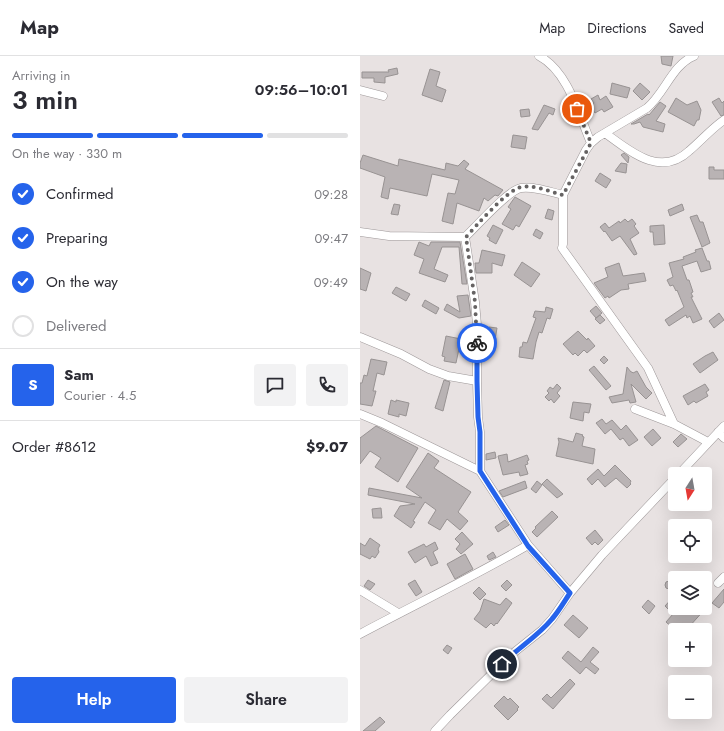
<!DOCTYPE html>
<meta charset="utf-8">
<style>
:root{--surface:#fff;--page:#f2f2f3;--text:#2b2b33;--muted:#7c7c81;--line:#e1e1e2;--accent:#2563eb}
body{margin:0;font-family:Jost,sans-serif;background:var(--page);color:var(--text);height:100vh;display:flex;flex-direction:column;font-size:15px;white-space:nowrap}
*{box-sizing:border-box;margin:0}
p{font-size:13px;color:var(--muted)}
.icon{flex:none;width:22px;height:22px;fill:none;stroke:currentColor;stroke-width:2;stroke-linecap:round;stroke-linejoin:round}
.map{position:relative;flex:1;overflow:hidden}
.side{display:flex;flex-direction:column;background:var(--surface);width:360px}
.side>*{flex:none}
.needle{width:26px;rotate:191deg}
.tools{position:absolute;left:308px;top:411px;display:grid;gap:8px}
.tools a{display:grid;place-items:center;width:44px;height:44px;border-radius:4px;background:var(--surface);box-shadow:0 4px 16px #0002;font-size:20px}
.pin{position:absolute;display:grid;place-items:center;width:34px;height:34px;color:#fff;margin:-17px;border:2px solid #fff;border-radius:50%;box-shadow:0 1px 4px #0007}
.courier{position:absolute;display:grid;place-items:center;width:40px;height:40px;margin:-20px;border:3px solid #2563eb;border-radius:50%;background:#fff;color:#222;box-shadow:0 1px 5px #0007}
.summary em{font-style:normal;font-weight:600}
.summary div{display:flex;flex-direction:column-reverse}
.summary{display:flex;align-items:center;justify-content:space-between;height:68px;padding:0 12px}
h1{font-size:26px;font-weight:600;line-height:30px}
.bar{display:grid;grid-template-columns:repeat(4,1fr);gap:6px 4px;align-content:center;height:48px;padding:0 12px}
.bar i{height:5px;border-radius:3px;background:var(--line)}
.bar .current{background:var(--accent)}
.bar p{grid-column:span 4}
.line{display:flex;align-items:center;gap:10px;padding:0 12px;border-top:1px solid var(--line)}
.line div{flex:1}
.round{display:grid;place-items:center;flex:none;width:42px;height:42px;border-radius:4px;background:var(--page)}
ol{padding:0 12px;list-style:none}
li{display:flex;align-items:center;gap:12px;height:44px}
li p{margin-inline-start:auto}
li .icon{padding:4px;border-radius:50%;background:var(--accent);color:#fff;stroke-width:4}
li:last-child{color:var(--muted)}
li i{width:22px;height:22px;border:2px solid var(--line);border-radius:50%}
.primary-button{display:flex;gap:8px;margin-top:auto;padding:8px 12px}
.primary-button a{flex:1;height:46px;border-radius:4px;background:var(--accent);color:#fff;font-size:16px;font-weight:600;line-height:46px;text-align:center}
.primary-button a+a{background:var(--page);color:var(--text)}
header{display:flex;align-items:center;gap:24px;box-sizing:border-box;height:56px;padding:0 20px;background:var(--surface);border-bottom:1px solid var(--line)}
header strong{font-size:19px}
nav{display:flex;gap:22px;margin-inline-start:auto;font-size:14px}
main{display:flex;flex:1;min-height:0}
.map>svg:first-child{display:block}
.building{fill:#b9b3b4;stroke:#989393}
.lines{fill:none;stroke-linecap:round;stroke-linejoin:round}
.minor-casing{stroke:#9d9798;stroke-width:9}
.minor{stroke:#fff;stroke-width:8}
.done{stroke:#666363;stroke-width:4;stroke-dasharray:0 7.2}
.route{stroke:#2563eb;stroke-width:5}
</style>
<header>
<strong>Map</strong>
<nav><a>Map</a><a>Directions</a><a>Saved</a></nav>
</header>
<main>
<section class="side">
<div class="summary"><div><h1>3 min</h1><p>Arriving in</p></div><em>09:56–10:01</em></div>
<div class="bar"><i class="current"></i><i class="current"></i><i class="current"></i><i></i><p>On the way · 330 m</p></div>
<ol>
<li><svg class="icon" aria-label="check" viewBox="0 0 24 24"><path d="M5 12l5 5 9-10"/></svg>Confirmed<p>09:28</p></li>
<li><svg class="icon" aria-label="check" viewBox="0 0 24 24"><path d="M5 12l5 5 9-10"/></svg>Preparing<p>09:47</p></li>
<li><svg class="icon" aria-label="check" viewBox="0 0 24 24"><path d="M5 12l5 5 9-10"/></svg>On the way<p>09:49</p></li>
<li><i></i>Delivered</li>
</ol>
<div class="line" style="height:72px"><b class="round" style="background:var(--accent);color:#fff">S</b><div><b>Sam</b><p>Courier · 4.5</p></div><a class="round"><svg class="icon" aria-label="chat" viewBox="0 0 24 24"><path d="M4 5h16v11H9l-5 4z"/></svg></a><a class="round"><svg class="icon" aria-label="phone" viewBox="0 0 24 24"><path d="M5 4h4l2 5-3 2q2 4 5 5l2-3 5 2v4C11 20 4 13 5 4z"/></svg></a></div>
<div class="line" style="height:52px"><div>Order #8612</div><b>$9.07</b></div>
<div class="primary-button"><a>Help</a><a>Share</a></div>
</section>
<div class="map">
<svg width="364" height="675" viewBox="0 0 364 675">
<rect width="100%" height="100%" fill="#e8e2e2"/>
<path class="building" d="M301,0H313L311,10L302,8Z
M37,12L38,18L25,21V27L14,26V22H2V16H29L28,14Z
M70,13L80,16L76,30L86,34L82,46L62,39Z
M252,27L270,32L267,42L250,38Z
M280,27L290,36L282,44L273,35Z
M238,39L240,44L246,40L253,51L244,56L242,53L235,57L230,49L234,47L231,43Z
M316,42L327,49L337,45L341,54L339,64H337L334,70L308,56Z
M359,42L362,47L364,45V59L361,60L352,46Z
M300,46L306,50L296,65L305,68L303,76L283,71L280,66L274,68H271L288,58L289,59Z
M184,49L195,53L193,59L189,57L178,74L172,73Z
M169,53L170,60L161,61L160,54Z
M153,79L167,81L165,93L151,91Z
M264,97L269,101L268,107L261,99Z
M3,99L38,110L39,103L85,114L86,107L98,110L104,104L109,108L105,113L143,134L138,140L135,139L128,145L124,142L119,155L97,147L93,168L82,165L88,137L95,138L99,124L72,118L67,140L30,132L28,143L21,141L25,121L0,112V107Z
M261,107L267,108L266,117L255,115Z
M349,111H354V114H364V123H349Z
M240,117L251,124L246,132L235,125Z
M155,141L171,150L159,171L156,169L153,174L142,168L151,153L148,151Z
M34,148L40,149L38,159L31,158Z
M322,148L324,154L310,160L308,154Z
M188,153L194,155L192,164L185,162Z
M337,159L340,166H343L350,187L342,191L330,161Z
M265,163L268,166L272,163L276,168L274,170L279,177L270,183L277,198L274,199L260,180L252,185L245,175L244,176L240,171L245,167L249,172L259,165L260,167Z
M133,169L143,174L136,188L129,184L130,182L127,180Z
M304,169L305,188L294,189L293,176H290V170Z
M176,173L183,177L180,183L173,179Z
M59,186L69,190L71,186H100L107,228H102L99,191H82L74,213L88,219L85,226L59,217L64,203L54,199Z
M342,192L347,205H349L351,213L341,216L337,205L322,210L327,224H329L333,236L331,237L333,241H331L342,263L333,267L330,260L327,262L326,259L309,270L305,264L324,251L317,234L316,235L313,229L310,230L307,224L313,221L309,207L324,203L323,201L336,196L335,194Z
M122,194L145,199L142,210L132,207V217H116L115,207H119Z
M162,206L180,218L171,231L154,219Z
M259,207L263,220L284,217L286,225L268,228L269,233L261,234L249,242L248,240L245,242L234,227L248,221L245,212Z
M0,212L11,217L6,235L0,233Z
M36,231L50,238L46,245L32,237Z
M108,239L111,260L99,262L84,254L87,248L100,256L97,240Z
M65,244L79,252L76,258L62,250Z
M236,250L242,257L236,262L230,255Z
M186,251L193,253L190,263L187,262L182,277L179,276L176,286L173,303L159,301L160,291H162L163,286L167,287L176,262L173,261L175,255L185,256Z
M359,257L364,264L354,272L349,265Z
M240,259L245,264L240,268L235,263Z
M129,271L137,272L135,284L124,283L125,274H128Z
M218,275L227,284L228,282L235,290L227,297L224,294L218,300L215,297L213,299L203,288Z
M86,280L101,283L96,307L84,305L85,301L82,300Z
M353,296L358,304L340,317L333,308L345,300Z
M244,300L248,304L244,308L240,304Z
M11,303L27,306L24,319L17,317L13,335H16L12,350L0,348V327H2L4,319L7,320Z
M234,310L251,330L246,334L229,314Z
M267,311L271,316H272L273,317L277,315L286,331L292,337L286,343L271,328L276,346L270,347L269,344L252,347L249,341L263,338Z
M84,324L90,326L83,355L75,352Z
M197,328L201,332L197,337L200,340L194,347L191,343L189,345L185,341L189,337L187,335L190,331L193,333Z
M345,328L349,334L346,336L348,340L336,347L334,345L328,349L323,340Z
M31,344L36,346V344L49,347L46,360L39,358V361L28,358Z
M213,346L231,348L229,357L224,356L223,365L210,362Z
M242,363L246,368L252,364L261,374L266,369L278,384L269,390L263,382L260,384L251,373L245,378L236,367Z
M16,370L58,392L38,426L15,411L21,402L10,395L0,408V382Z
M293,373L301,382L292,390L284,381Z
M216,377L223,379L222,380L224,381L222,390L235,393L233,408L196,400L199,386L198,382L213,386Z
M321,378L327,383L318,391L313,386Z
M135,396L136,402L126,404V398Z
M68,397L79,405L74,412L111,436L98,456L108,465L100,474L87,463L80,474L68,467L76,454L65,446L53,465L55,466L51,472L34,460L40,450L55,448L8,439L9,432L62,442L46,431Z
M147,398L148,406L167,399L169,404L167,405L168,408L165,409L168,418L160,420L159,416L143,419L138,400Z
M255,409L271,425L270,427L271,428L267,432L256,422L245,431L238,423L232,429L227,423L238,413L244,420Z
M187,423L203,438L197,442L182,428Z
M165,425L167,432L143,441L139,435Z
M177,425L182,429L176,437L171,433Z
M21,452L22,462H13L12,453Z
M192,455L198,461L177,481L172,476L176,472L175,471Z
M145,464L149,469L138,476L135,471Z
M235,474L243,484L238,489L235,486L232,489L226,482Z
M102,476L113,488L101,498L96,493L100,488L95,483Z
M10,482L20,489L18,493L19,496L15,502L12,500L10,503L0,498V487L5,490Z
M75,486L78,493L73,496L78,507L71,510L66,500L55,507L48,496L64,488L66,491Z
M133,496L136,501L129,504L127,500Z
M105,498L113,513L95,523L87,508Z
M8,524L15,528L10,534L4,530Z
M55,524L62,536L56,540L48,528Z
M147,524L152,529L146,535L141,530Z
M305 529a4 4 0 1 1 8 0a4 4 0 1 1-8 0Z
M119,531L126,538L120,544L113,537Z
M364,533V546L359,552L352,547Z
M315,539V552H346L328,572L323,567L315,574L306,566L313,558L305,550Z
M146,542L152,547L137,568L136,567L134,570L131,567L126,572L114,563L120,555L124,543L140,549Z
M288,544L295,550L289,558L282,551Z
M213,559L228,572L219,582L204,569Z
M87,589L92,592L88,598L83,594Z
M233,591L239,596L230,606L239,613L235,618L226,611L220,618L202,602L208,595L221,606Z
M210,623L215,628L193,653L182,643L187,638L191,642Z
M144,640L148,644L150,642L159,651L157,653L158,654L148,664L134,650Z
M20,661L25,666L15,675H3Z"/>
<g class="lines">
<defs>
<path id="minor" d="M179,0C208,15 219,59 231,87
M0,34L23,40
M245,77C270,95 300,122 329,95C341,85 351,73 364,64
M0,176L29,180L105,181C116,171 148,134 161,132C175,130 190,136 203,139
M105,181L115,246L117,269V325L118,361L120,376V415
M0,281L41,298L69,313L88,320L117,325
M275,353L314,368L348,386
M0,358L22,367L120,415L168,489L210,537
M314,368L288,312L202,192L203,188V139L226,94L231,87L238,81L287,52C305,37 312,9 334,0
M358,376L364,382
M319,418L364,370
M358,527L364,521
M0,534L38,557
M0,578C56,548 113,521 168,489
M75,675L90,659L152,598L182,574L192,563L210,537L242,499L315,422"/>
</defs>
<use href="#minor" class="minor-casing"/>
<use href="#minor" class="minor"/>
</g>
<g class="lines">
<path class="done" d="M117,287L115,246L106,181C116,170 145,137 158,132C171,127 190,136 203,139L231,87L217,53"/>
<path class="route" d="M117,287V325L118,361L120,376V415L168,490L210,537C204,546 199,555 192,563C178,580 158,592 142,608"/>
</g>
</svg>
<div class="tools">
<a><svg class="needle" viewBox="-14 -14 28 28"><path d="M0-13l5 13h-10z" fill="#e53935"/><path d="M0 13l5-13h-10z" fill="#7c7c81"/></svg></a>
<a><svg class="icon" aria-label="locate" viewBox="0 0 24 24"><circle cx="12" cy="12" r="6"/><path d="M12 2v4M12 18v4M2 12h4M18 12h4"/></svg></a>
<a><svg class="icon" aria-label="layers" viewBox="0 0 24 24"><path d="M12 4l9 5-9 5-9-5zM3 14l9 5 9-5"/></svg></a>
<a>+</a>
<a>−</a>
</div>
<div class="pin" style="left:217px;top:53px;background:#ea580c"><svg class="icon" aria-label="bag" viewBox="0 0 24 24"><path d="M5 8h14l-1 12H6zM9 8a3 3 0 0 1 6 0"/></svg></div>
<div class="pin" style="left:142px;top:608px;background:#1f2937"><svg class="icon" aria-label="home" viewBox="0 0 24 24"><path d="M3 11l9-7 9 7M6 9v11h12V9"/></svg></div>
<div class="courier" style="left:117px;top:287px"><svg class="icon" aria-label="bike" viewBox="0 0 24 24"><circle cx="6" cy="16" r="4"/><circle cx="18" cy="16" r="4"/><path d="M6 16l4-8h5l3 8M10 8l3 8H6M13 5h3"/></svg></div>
</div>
</main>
